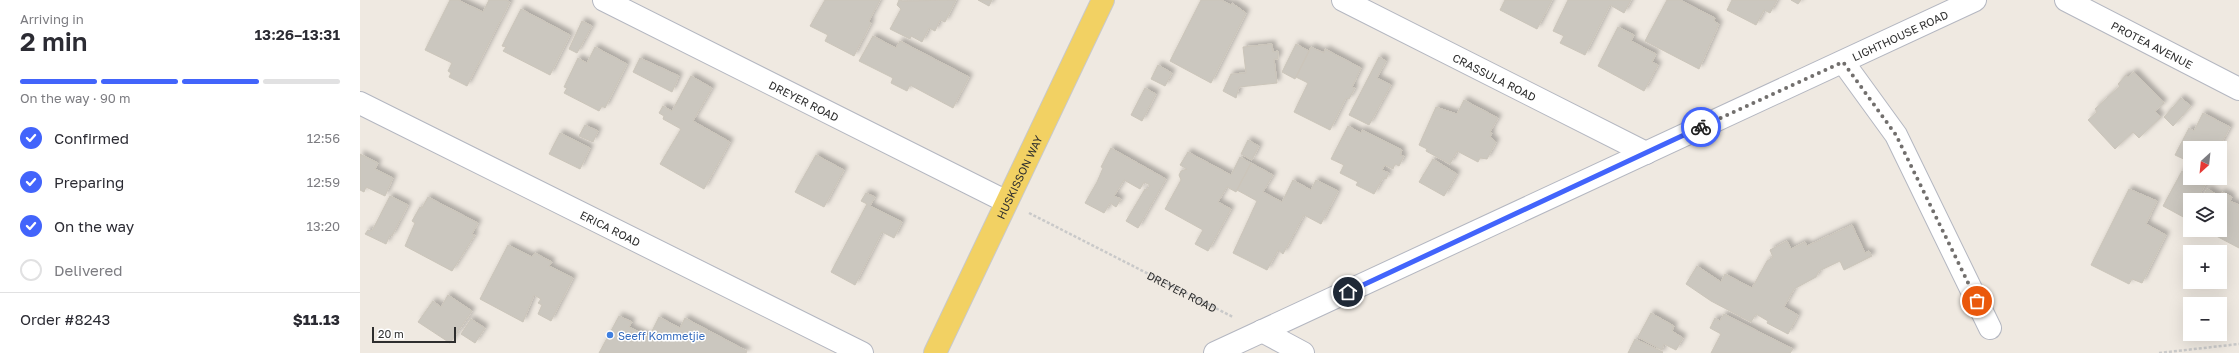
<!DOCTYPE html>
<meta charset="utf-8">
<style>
:root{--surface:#fff;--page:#f2f2f3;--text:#2b2b33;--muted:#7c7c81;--line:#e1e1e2;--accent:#4264fb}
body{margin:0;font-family:"Golos Text",sans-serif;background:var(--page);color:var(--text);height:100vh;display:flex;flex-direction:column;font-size:15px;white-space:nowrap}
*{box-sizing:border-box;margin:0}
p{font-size:13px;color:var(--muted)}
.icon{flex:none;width:22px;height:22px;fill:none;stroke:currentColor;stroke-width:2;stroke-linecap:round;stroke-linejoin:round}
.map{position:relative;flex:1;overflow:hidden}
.panel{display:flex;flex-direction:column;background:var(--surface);width:360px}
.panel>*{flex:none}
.needle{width:26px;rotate:207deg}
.controls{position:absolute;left:1823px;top:141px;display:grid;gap:8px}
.controls a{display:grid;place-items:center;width:44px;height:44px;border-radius:0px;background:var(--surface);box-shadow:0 4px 16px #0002;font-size:20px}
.scale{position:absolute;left:12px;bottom:10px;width:84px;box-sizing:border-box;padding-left:4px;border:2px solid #2e2e2e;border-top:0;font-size:11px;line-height:14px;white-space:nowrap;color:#2e2e2e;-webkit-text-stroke:3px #fff;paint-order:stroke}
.pin{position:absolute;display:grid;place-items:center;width:34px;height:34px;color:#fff;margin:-17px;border:2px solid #fff;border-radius:50%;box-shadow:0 1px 4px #0007}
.courier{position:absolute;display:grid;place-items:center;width:40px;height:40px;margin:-20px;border:3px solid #4264fb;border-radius:50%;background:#fff;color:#222;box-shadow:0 1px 5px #0007}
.head em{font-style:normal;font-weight:600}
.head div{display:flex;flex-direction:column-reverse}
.head{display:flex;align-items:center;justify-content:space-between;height:68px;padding:0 20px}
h1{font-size:26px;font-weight:600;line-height:30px}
.bar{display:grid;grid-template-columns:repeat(4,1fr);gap:6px 4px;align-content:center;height:48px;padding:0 20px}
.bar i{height:5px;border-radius:3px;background:var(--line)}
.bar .on{background:var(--accent)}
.bar p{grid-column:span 4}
.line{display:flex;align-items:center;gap:10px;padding:0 20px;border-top:1px solid var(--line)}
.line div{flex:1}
ol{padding:0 20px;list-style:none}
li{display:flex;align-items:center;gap:12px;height:44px}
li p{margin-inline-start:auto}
li .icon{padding:4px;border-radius:50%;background:var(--accent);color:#fff;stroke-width:4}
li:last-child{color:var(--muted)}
li i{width:22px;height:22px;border:2px solid var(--line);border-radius:50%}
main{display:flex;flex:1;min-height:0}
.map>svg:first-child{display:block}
.building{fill:#cbc7bf;stroke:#cbc5ba;filter:url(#shadow)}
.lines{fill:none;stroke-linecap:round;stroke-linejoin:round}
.minor-casing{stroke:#b4b7c1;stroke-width:24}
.major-casing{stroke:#c9c9c9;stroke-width:24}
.path{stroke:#c9c9c9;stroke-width:2.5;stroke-dasharray:3 2;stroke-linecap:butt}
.minor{stroke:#fff;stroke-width:22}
.major{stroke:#f2d163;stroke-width:22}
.done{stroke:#726f6d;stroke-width:4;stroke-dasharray:0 7.2}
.route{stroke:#4264fb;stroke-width:5}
.shop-dot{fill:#3f7fe0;stroke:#fff;stroke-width:1.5}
.labels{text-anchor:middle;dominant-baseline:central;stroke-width:3;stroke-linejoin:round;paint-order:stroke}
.street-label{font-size:11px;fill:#2e2e2e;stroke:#fff}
.shop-label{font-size:11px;fill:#366cbe;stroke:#fff;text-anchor:start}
</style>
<main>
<section class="panel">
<div class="head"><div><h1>2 min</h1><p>Arriving in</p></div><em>13:26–13:31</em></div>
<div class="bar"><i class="on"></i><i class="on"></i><i class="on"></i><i></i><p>On the way · 90 m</p></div>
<ol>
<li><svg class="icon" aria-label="check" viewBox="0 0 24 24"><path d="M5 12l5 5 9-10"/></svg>Confirmed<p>12:56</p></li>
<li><svg class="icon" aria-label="check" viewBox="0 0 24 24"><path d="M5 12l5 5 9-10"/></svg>Preparing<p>12:59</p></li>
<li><svg class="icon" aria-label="check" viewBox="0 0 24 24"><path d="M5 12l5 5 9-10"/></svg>On the way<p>13:20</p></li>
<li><i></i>Delivered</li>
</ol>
<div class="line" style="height:52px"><div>Order #8243</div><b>$11.13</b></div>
</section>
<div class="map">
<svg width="1879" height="353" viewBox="0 0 1879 353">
<defs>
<filter id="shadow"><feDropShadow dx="3.5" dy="-3.5" stdDeviation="2" flood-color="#0004"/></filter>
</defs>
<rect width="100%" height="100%" fill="#efe9e1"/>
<path class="building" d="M90,0H98L123,12L129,0H145L150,2L107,86L89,77L91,73L88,71L92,63L65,50Z
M465,0H520L509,21L511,23L494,56L465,41L468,35L450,26Z
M539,0L543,1L596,0L585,22L580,20L575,31L569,28L562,42L551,36L550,39L530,29L541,9L537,5Z
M618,0H632L629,6Z
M841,0H861L871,5L872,3L886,13L851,83L810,61Z
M1145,0H1192L1177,29L1140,10Z
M1208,0H1271L1264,13L1250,5L1225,55L1200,43L1204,36L1193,31Z
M1307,0H1320L1355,18L1354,21L1359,24L1339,69L1285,41Z
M1372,0H1417L1410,13L1404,10L1396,25L1367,10Z
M1431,0H1441L1438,4Z
M161,9L210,35L190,75L143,51L146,47L142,46Z
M222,21L232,26L217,53L209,49Z
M1258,27L1274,35L1271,41L1296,54L1292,62L1298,65L1284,91L1238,66Z
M513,36L536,48L540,41L609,77L593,108L550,85L547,91L531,83L533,78L499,61Z
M912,44L913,52L918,51V59H914L917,83L879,87L876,98L863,91L871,74L886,73L883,47Z
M936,44L949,51L935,79L922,72Z
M235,47L267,64L245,108L242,106L239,111L204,93L207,88L204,87L218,58L227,63Z
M951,47L964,53L965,49L1001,68L992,87L995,88L989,99L986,98L970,130L934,112L948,83L936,77Z
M1019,57L1026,61L1017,78L1031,85L1009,125L989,115Z
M280,58L319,76L312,92L273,72Z
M798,65L812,73L805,86L791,79Z
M1774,72L1804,103L1795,111L1801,117L1779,138L1773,132L1755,149L1728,120L1737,112L1735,109L1760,86L1758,84L1766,75L1768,77Z
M331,76L352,88L333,121L370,142L344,189L300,164L321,129L303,119L304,116L299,113L303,106L312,111Z
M785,88L796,94L782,121L771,115Z
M1821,98L1831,106L1813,126L1804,117Z
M1104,100L1138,118L1130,132L1132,133L1130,137L1136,142L1127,159L1120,158L1118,162L1097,151L1090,164L1066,151L1067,149L1059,145L1076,107L1097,114Z
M1843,113L1870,127L1859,148H1830V162L1815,155L1829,128L1834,131Z
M225,125L238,131L233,142L219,136Z
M988,126L1001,133L1002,130L1042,150L1040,155L1044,156L1039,166L1035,164L1033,169L1025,165L1022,170L1029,173L1026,179L1023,178L1014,194L996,185L998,182L980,173L984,165L971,159Z
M200,133L230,148L220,169L189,154Z
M888,140L899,146L892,160L881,154Z
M751,148L806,179L778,228L766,221L785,189L787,190L790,185L784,182L780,189L764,180L754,196L761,199L756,207L750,203L744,213L725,203L737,182L743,168L741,167Z
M828,152L871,175L880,157L891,163L876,192L867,187L858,202L871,209L848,251L835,244L843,230L805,209L821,180L819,175L821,171L827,169L820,165Z
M0,154L18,163L15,169L33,178L25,196L6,187L4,192L0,190Z
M456,155L484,170L464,207L435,192Z
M1073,159L1097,174L1084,196L1059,182Z
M891,163L913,175L903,192L922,202L933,180L951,190L956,180L978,191L961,224L944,215L923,254L918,250L907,270L873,253L897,201L877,190Z
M1822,171L1830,175V178H1836L1846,183L1837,200H1830V213L1827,219L1803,206Z
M1769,189L1797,201L1786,224L1806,235L1782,283L1772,279L1769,284L1731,265Z
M1847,189L1860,196L1862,192L1872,197L1870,201L1879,205V248L1845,230L1841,233L1836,230H1860V200H1841Z
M506,193L515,197L510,206L542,222L534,238L522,232L495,285L471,272L507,204L501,201Z
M30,196L48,205L32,236L30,235L26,244L5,234L8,230L12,231Z
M68,197L118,223L112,234L115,235L92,271L45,246L55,223L52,221L60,207L62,208Z
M1492,225L1505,253L1509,251L1512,256L1484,270L1480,261L1459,271L1456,277L1434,289L1424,307L1438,315L1428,334L1407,323L1408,321L1396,314L1391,322L1351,301L1326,284L1337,266L1361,282L1365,274L1392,288L1407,261L1413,257L1410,250L1427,241L1431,249L1445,242L1447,246Z
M148,245L172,257L175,253L192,262L189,266L213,278L191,321L178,314L182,305L178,303L181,299L174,295L163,322L120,299Z
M88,295L112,311L90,343L58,322L73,301L81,307Z
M1291,313L1314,326L1312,331L1323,338L1316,350L1304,344L1302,350L1278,337Z
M1364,314L1433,349L1430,353H1351L1361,334L1350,328L1355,318L1360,321Z
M259,316L272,322L269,327L289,337L299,317L320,328L325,318L387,351L386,353H239Z
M111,319L125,328L115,343L101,334Z
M1275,339L1303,352L1302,353H1268Z"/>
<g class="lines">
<defs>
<g id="minor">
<path id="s2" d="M244,0L645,201"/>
<path id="s3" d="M983,0L1286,153"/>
<path id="s4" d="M1706,0L1879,89"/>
<path d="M1483,62L1536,135L1630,328"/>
<path id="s5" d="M0,103L502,353"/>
<path d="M902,331L943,353"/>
<path id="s6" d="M855,353L1615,0"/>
</g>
<g id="major">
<path id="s7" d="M575,353L743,0"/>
</g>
</defs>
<use href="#minor" class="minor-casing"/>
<use href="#major" class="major-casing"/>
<g class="path">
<path id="s1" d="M669,213L873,317"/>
<path d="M1799,353L1879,344"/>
</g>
<use href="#minor" class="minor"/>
<use href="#major" class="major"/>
</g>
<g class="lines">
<path class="done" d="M1341,127L1483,62L1536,135L1617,301"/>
<path class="route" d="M988,292L1341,127"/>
</g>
<circle class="shop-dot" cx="250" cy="335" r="4"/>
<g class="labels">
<g class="street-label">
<text stroke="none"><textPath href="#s6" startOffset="755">LIGHTHOUSE ROAD</textPath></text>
<text stroke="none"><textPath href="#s4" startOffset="97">PROTEA AVENUE</textPath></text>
<text stroke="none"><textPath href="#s3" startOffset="170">CRASSULA ROAD</textPath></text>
<text stroke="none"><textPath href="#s2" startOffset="224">DREYER ROAD</textPath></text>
<text stroke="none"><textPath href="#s7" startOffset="195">HUSKISSON WAY</textPath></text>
<text stroke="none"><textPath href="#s5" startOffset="280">ERICA ROAD</textPath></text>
<text stroke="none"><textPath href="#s1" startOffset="172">DREYER ROAD</textPath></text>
</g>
<g class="shop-label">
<text x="258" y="335">Seeff Kommetjie</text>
</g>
</g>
</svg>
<div class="controls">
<a><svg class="needle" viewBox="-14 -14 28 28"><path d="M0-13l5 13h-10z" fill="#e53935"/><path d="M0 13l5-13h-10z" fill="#7c7c81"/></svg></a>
<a><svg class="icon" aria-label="layers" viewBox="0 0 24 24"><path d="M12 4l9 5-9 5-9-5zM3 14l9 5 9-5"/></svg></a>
<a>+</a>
<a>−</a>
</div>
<div class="scale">20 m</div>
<div class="pin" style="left:1617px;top:301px;background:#ea580c"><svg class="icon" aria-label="bag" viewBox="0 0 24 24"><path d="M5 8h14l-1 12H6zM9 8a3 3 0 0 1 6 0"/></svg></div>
<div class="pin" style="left:988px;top:292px;background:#1f2937"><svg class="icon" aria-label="home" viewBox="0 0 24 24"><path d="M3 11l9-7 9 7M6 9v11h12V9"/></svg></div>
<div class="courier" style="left:1341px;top:127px"><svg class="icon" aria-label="bike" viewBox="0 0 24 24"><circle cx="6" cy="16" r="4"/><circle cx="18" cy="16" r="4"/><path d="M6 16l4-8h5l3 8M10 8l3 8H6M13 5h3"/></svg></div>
</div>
</main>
